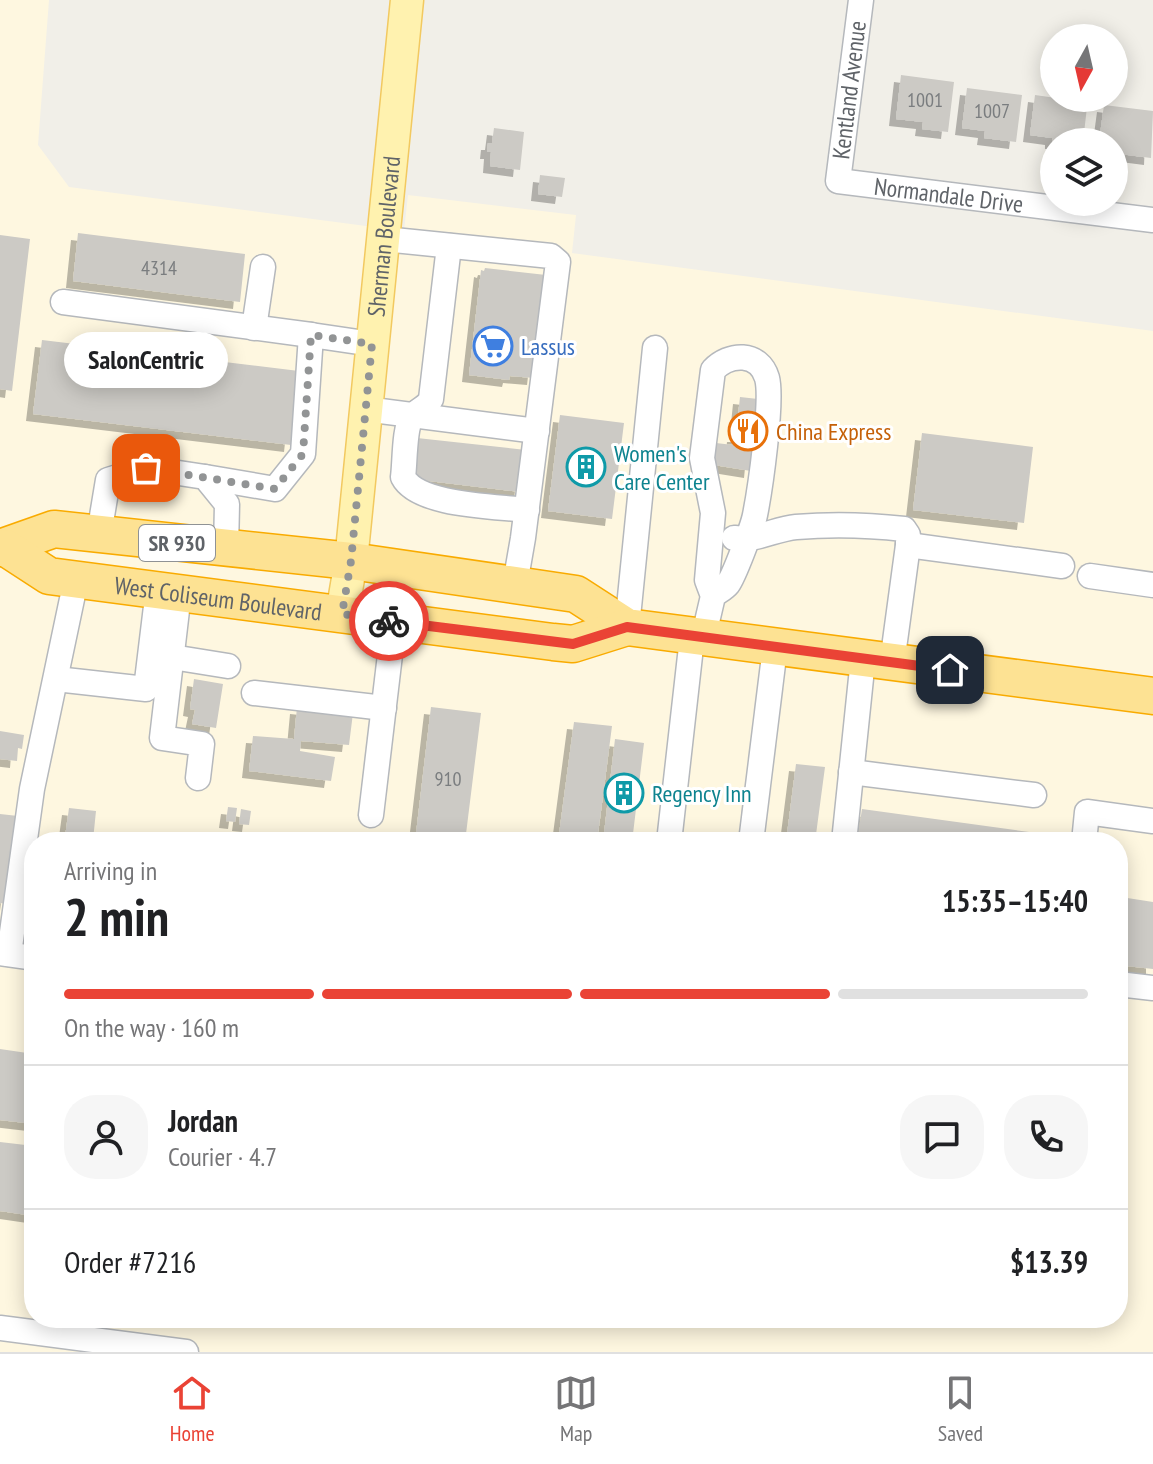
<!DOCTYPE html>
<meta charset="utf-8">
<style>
:root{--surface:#fff;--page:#f6f6f6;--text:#202124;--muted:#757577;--line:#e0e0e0;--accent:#ea4335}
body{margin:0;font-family:"PT Sans Narrow",sans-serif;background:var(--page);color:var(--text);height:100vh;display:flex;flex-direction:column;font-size:30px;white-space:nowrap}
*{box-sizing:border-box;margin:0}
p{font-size:26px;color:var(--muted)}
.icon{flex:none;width:44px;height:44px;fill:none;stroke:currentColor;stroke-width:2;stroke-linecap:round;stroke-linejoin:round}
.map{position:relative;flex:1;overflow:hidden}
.panel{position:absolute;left:24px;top:832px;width:1104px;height:496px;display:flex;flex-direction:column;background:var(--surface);border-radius:32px;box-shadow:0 4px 20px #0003}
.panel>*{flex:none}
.needle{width:52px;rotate:188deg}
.fabs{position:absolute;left:1040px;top:24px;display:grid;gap:16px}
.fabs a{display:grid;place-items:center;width:88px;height:88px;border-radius:50%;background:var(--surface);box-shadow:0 4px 20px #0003;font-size:40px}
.pin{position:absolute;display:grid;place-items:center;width:68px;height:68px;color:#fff;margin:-34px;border-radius:16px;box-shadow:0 4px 12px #0006}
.courier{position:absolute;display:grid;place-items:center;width:80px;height:80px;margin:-40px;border:6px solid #ea4335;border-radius:50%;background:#fff;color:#222;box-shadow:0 2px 10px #0007}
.bubble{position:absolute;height:56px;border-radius:28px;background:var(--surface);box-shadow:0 4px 20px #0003;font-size:26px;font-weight:600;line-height:56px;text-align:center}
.headline em{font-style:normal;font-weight:600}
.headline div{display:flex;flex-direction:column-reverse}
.headline{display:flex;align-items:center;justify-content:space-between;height:136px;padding:0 40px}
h1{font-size:52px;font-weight:600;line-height:60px}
.bar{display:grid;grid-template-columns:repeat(4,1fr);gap:12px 8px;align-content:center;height:96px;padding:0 40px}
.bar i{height:10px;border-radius:6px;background:var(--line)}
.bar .active{background:var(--accent)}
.bar p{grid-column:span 4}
.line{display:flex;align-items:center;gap:20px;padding:0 40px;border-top:2px solid var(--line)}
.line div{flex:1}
.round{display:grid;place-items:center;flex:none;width:84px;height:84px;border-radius:32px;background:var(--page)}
.tab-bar{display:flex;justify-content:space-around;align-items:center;height:112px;border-top:2px solid var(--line);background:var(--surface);font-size:22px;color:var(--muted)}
.tab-bar a{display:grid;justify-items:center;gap:4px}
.tab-bar .active{color:var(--accent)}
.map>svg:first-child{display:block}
.commercial{fill:#fef7e0;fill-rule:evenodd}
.building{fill:#cccac5;filter:url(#shadow)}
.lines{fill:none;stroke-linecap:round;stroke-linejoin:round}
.minor-casing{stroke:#b5b8bc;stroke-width:27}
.major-casing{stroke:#f2c960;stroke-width:35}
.highway-casing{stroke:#f9ab00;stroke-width:39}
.minor{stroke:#fff;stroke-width:24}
.major{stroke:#fff2af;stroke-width:32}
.highway{stroke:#fde293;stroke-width:36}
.done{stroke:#929495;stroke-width:8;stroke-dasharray:0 14.4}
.route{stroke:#ea4335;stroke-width:10}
.labels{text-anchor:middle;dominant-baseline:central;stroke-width:6;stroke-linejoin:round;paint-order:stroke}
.number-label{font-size:20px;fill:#7a7d7f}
.shield{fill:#fff;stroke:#8f9295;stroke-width:2}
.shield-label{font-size:22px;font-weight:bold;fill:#5f6368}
.street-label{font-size:24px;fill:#5f6368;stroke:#fff}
.shop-label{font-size:24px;fill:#366cbe;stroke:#fff;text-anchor:start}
.food-label{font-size:24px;fill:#c56008;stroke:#fff;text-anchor:start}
.culture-label{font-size:24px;fill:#0d838f;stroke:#fff;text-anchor:start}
</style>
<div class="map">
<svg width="1153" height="1352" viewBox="0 0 1153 1352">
<defs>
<filter id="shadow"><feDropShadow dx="-7" dy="7" stdDeviation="0" flood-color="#0004"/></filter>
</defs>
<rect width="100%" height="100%" fill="#f1efe8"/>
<path class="commercial" d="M0,0H49L38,145L69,187L404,231L408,195L576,215L572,253L1153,331V1352H0ZM34,842H1118V1318H34Z"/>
<path class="building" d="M901,75L954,82L948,132L922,129L923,122L896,119Z
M967,88L1022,95L1016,142L984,138L985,131L962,128Z
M1035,95L1070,100L1088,98L1083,142H1052V138L1030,135Z
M1104,105L1153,111L1151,158L1120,154L1121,147L1114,146V142H1099Z
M494,128L524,132L520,170L490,166L491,152H487L488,143H492Z
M540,175L565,178L562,197L538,194Z
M78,233L245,254L240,302L73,281Z
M0,235L30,239L12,391L0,389Z
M485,268L546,275L534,378L510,376L509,380L469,375L481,270L484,271Z
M42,340L299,371L291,445L33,414Z
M740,397L758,399L751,471L714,465L716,443L733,445L734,435H742L743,426H737Z
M560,415L624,423L612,519L548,511Z
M922,433L1033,447L1024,523L913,510Z
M417,438L526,450L521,492L412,479Z
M194,679L223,684L216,728L192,724L195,710L190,709Z
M297,707L353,713L349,745L301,741L300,751L335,757L331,781L249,771L253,736L294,739Z
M431,707L481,713L465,842H415Z
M574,722L612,726L597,842H558Z
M0,731L24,735L22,749L18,748L17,761L0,759Z
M615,739L644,743L632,842H603Z
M796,764L825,767L815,842H786Z
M228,807L237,808L235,822L226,821Z
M69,808L96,811L93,840L65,837Z
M241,809L251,811L249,825L239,824Z
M862,809L1044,834L1043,842H857Z
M0,814L18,816L7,904L0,903Z
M1121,897L1153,902V969L1118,965Z
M0,1049L34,1054V1124L0,1120Z
M0,1142L34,1146V1216L0,1211Z"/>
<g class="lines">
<defs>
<g id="minor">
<path id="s1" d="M861,0L838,181L1153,220"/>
<path d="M384,239L551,256L558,262L523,538L515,584"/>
<path d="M449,246L431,399C427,408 418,409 412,417C404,427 405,464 403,477C418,506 496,506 527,510"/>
<path d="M63,302L311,335"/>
<path d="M254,328L263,267"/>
<path d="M365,409L537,431"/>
<path d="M205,477L275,489L303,454L311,335L372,344"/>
<path d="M99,534L108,480L146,468L205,477L227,504L226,549"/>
<path d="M734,538C756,541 775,529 796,527C831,524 869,525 904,529L908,535V545L892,663"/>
<path d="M908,545L1062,566"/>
<path d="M1090,576L1153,585"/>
<path d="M179,593L162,738L202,744L198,778"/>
<path d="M627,627L655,348"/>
<path d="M703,639L713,596L707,580L713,513L702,458L713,370C729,353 759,351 767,378C773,400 760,490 755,515C753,526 734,576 728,584C724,589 717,592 713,596"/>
<path d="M172,657L228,666"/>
<path d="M56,679L146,689L158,590"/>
<path d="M254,693L384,708"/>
<path d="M851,772L1034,795"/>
<path d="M371,815L394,621"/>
<path d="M669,842L692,638"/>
<path d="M751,842L775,648"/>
<path d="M844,842L863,659"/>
<path d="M1084,842L1087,812L1153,821"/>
<path d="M0,953L34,958"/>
<path d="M9,954L32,789L76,580"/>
<path d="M1118,984L1153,988"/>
<path d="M0,1328L186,1352"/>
</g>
<g id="major">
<path id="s2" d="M342,614L351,561L407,0"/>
</g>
<g id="highway">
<path d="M0,548L54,529L351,561L576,594L627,627L1153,696"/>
<path id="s3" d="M6,548L49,576L553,642L573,644L627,627"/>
</g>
</defs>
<use href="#minor" class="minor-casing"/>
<use href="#major" class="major-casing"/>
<use href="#highway" class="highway-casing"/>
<use href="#minor" class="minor"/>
<use href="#major" class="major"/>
<use href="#highway" class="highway"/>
</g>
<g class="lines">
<path class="done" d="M146,468L275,489L303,454L311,335L372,344L351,561L342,614L389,621"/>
<path class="route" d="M389,621L573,644L627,627L950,670"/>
</g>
<defs>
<symbol id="supermarket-ring" viewBox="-11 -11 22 22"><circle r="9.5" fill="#fff" stroke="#3f7fe0" stroke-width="1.5"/><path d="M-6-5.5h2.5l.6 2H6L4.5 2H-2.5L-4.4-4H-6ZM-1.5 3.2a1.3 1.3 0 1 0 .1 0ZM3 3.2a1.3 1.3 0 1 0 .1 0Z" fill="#3f7fe0"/></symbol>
<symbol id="restaurant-ring" viewBox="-11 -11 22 22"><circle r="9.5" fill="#fff" stroke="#e8710a" stroke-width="1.5"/><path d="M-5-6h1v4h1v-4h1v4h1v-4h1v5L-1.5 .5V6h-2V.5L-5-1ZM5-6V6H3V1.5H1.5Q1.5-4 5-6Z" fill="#e8710a"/></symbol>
<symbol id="building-ring" viewBox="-11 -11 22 22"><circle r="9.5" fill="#fff" stroke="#0f9aa8" stroke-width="1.5"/><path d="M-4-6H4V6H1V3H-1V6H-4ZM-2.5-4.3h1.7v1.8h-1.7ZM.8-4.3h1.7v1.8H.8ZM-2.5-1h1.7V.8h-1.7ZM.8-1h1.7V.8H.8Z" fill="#0f9aa8"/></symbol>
</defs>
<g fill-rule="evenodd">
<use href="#supermarket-ring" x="471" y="324" width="44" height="44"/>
<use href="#restaurant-ring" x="726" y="409" width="44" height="44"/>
<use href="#building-ring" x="564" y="445" width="44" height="44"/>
<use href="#building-ring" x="602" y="771" width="44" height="44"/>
</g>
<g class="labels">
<g class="number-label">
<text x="925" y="100">1001</text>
<text x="992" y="111">1007</text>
<text x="159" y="268">4314</text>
<text x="448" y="779">910</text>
</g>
<rect class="shield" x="139" y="525" width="76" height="36" rx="6"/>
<g class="shield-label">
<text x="177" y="543">SR 930</text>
</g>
<g class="street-label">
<text transform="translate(849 90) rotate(-83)">Kentland Avenue</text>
<text stroke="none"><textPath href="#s1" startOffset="294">Normandale Drive</textPath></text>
<text stroke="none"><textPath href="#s2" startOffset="380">Sherman Boulevard</textPath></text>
<text stroke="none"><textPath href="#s3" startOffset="222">West Coliseum Boulevard</textPath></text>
</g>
<g class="shop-label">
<text x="521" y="346">Lassus</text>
</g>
<g class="food-label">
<text x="776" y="431">China Express</text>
</g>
<g class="culture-label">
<text x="614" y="453">Women's<tspan x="614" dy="28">Care Center</tspan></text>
<text x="652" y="793">Regency Inn</text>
</g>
</g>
</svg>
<div class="fabs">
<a><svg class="needle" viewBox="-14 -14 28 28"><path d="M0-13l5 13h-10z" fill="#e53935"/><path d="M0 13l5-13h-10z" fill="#757577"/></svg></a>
<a><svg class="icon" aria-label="layers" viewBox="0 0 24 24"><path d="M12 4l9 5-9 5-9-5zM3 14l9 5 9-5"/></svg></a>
</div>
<div class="pin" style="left:146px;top:468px;background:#ea580c"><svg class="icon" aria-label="bag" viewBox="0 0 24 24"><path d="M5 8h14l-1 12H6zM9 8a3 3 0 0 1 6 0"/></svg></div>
<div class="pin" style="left:950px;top:670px;background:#1f2937"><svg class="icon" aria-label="home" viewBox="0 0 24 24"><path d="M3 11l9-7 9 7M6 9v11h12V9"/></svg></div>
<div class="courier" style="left:389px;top:621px"><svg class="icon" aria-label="bike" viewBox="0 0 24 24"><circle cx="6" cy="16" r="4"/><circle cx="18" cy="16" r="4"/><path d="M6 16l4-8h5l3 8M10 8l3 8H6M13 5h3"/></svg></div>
<div class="bubble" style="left:64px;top:332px;width:164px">SalonCentric</div>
<section class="panel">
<div class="headline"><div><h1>2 min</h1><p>Arriving in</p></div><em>15:35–15:40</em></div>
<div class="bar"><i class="active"></i><i class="active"></i><i class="active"></i><i></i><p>On the way · 160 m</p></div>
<div class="line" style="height:144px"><a class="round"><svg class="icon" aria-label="person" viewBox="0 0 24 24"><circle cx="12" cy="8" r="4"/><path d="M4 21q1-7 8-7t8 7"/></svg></a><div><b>Jordan</b><p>Courier · 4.7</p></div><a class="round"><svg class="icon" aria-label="chat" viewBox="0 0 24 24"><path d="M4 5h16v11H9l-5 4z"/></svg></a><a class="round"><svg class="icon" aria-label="phone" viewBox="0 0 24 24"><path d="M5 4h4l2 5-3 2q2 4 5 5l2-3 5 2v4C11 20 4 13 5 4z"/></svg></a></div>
<div class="line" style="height:104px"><div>Order #7216</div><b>$13.39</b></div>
</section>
</div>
<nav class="tab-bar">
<a class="active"><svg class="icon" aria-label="home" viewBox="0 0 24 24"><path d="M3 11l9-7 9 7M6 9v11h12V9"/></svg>Home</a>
<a><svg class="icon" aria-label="map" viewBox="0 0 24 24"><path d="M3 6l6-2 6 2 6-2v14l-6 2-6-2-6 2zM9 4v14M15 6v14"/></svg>Map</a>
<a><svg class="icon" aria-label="saved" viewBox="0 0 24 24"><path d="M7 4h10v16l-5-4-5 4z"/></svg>Saved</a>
</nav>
